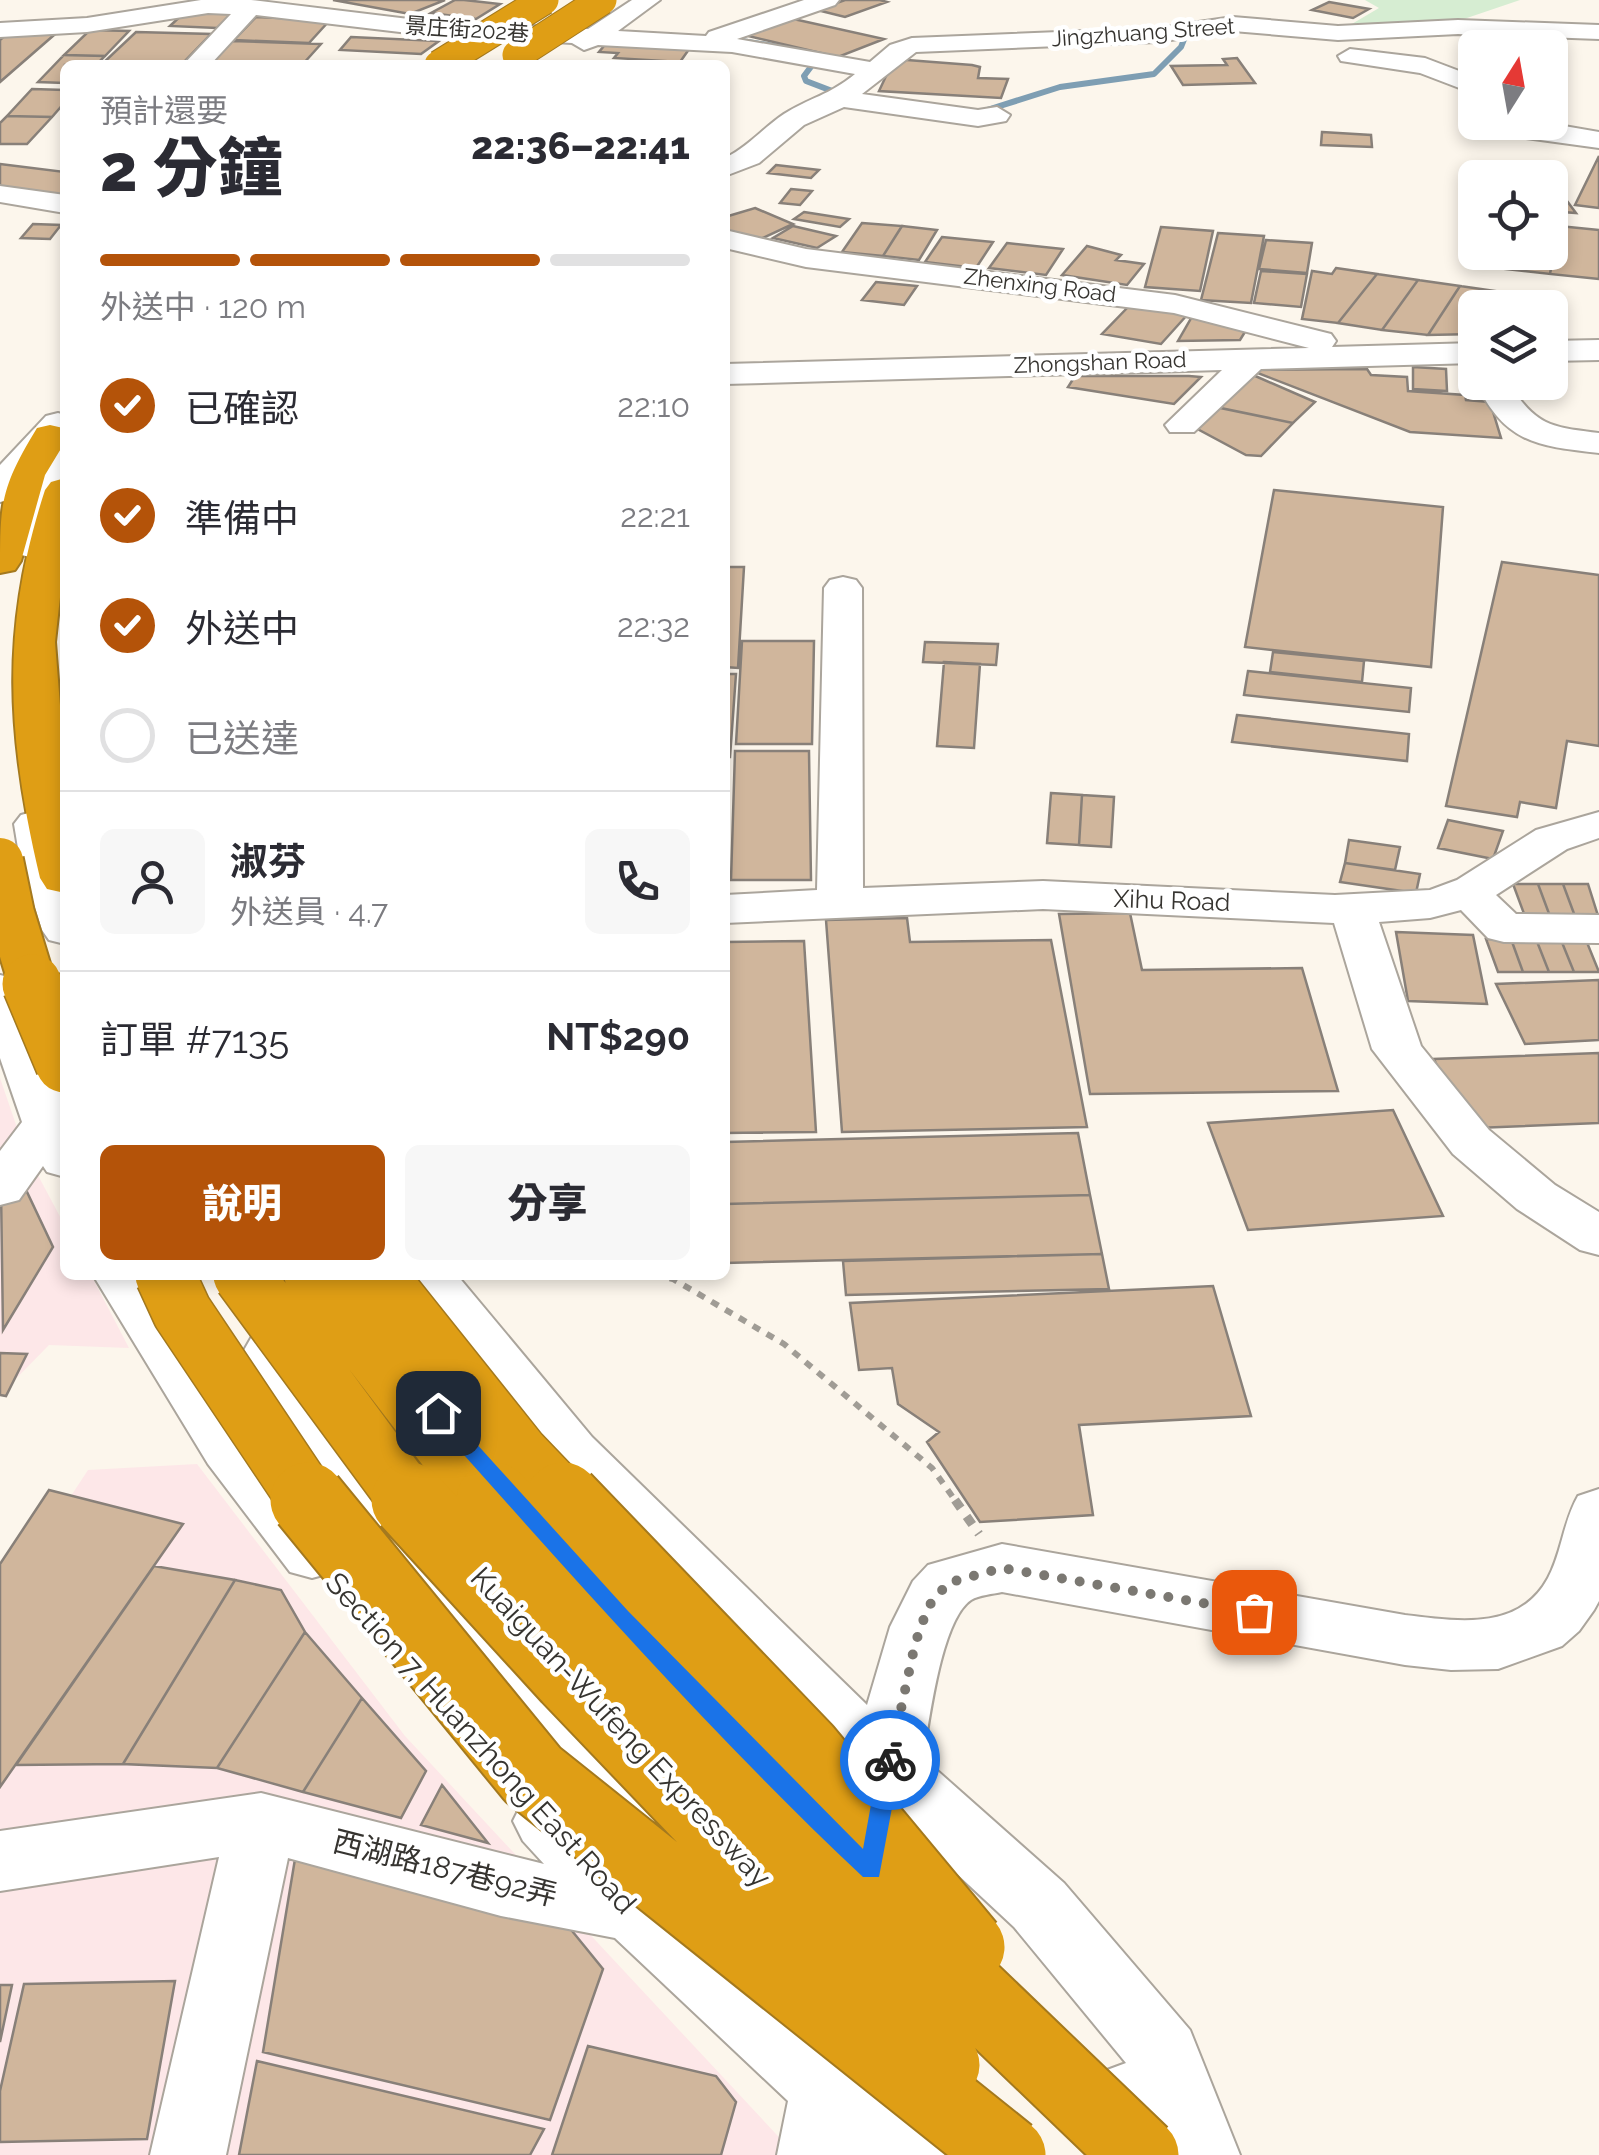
<!DOCTYPE html>
<html lang="zh-TW">
<meta charset="utf-8">
<style>
:root{--surface:#fff;--page:#f7f7f7;--text:#2b2b33;--muted:#7c7c81;--line:#e1e1e2;--accent:#b45309}
body{margin:0;font-family:Raleway,"Noto Sans TC",sans-serif;background:var(--page);color:var(--text);height:100vh;display:flex;flex-direction:column;font-size:38px;white-space:nowrap}
*{box-sizing:border-box;margin:0}
p{font-size:32px;color:var(--muted)}
.icon{flex:none;width:55px;height:55px;fill:none;stroke:currentColor;stroke-width:2;stroke-linecap:round;stroke-linejoin:round}
.map{position:relative;flex:1;overflow:hidden}
.sheet{position:absolute;left:60px;top:60px;width:670px;height:1220px;display:flex;flex-direction:column;background:var(--surface);border-radius:15px;box-shadow:0 5px 15px #0003}
.sheet>*{flex:none}
.needle{width:65px;rotate:11deg}
.fabs{position:absolute;left:1458px;top:30px;display:grid;gap:20px}
.fabs a{display:grid;place-items:center;width:110px;height:110px;border-radius:15px;background:var(--surface);box-shadow:0 5px 15px #0003;font-size:50px}
.pin{position:absolute;display:grid;place-items:center;width:85px;height:85px;color:#fff;margin:-42px;border-radius:20px;box-shadow:0 5px 15px #0006}
.courier{position:absolute;display:grid;place-items:center;width:100px;height:100px;margin:-50px;border:8px solid #1a73e8;border-radius:50%;background:#fff;color:#222;box-shadow:0 2px 12px #0007}
.summary em{font-style:normal;font-weight:800}
.summary div{display:flex;flex-direction:column-reverse}
.summary{display:flex;align-items:center;justify-content:space-between;height:170px;padding:0 40px}
h1{font-size:65px;font-weight:800;line-height:75px}
.bar{display:grid;grid-template-columns:repeat(4,1fr);gap:15px 10px;align-content:center;height:120px;padding:0 40px}
.bar i{height:12px;border-radius:8px;background:var(--line)}
.bar .selected{background:var(--accent)}
.bar p{grid-column:span 4}
.line{display:flex;align-items:center;gap:25px;padding:0 40px;border-top:2px solid var(--line)}
.line div{flex:1}
.round{display:grid;place-items:center;flex:none;width:105px;height:105px;border-radius:15px;background:var(--page)}
ol{padding:0 40px;list-style:none}
li{display:flex;align-items:center;gap:30px;height:110px}
li p{margin-inline-start:auto}
li .icon{padding:10px;border-radius:50%;background:var(--accent);color:#fff;stroke-width:4}
li:last-child{color:var(--muted)}
li i{width:55px;height:55px;border:5px solid var(--line);border-radius:50%}
.button{display:flex;gap:20px;margin-top:auto;padding:20px 40px}
.button a{flex:1;height:115px;border-radius:15px;background:var(--accent);color:#fff;font-size:40px;font-weight:800;line-height:115px;text-align:center}
.button a+a{background:var(--page);color:var(--text)}
.map>svg:first-child{display:block}
.industrial{fill:#fde7e8}
.green{fill:#d6edd2}
.lines{fill:none;stroke-linecap:round;stroke-linejoin:round}
.stream{stroke:#7e9eb3;stroke-width:6}
.building{fill:#d0b69c;stroke:#888079;stroke-width:2.5}
.minor-casing{stroke:#aba59c;stroke-width:4}
.highway-casing{stroke:#a4791e;stroke-width:4}
.path-far1{stroke:#a09c95;stroke-width:6;stroke-dasharray:8 8;stroke-linecap:butt}
.path{stroke:#a09c95;stroke-width:9;stroke-dasharray:10 10;stroke-linecap:butt}
.minor{fill:#fff;fill-rule:evenodd}
.highway{fill:#df9e15;fill-rule:evenodd}
.highway-bridge-far3-casing{stroke:#a4791e;stroke-width:31;stroke-linecap:butt}
.highway-bridge-far2-casing{stroke:#a4791e;stroke-width:50;stroke-linecap:butt}
.highway-bridge-far1-casing{stroke:#a4791e;stroke-width:62;stroke-linecap:butt}
.highway-bridge-casing{stroke:#a4791e;stroke-width:79;stroke-linecap:butt}
.highway-bridge-far3{stroke:#df9e15;stroke-width:29}
.highway-bridge-far2{stroke:#df9e15;stroke-width:46}
.highway-bridge-far1{stroke:#df9e15;stroke-width:59}
.highway-bridge{stroke:#df9e15;stroke-width:75}
.route{fill:#1a73e8}
.done{stroke:#7b7872;stroke-width:10;stroke-dasharray:0 18}
.labels{text-anchor:middle;dominant-baseline:central;stroke-width:9;stroke-linejoin:round;paint-order:stroke}
.far-street-label{font-size:22px;fill:#363430;stroke:#fff}
.street-label{font-size:25px;fill:#363430;stroke:#fff}
.near-street-label{font-size:30px;fill:#363430;stroke:#fff}
</style>
<div class="map">
<svg width="1599" height="2155" viewBox="0 0 1599 2155">
<rect width="100%" height="100%" fill="#fcf6ec"/>
<path class="industrial" d="M0,1078L25,1151L65,1226V1275H91L129,1348L49,1345L0,1395Z
M197,1464L405,1736L790,2149L789,2155H0V1604L88,1470Z"/>
<path class="green" d="M1365,0H1520L1464,19L1345,28L1379,8Z"/>
<g class="lines">
<path class="stream" d="M742,41L793,49
M819,56L804,76L806,81L840,94
M987,110L1060,87L1154,74L1181,47L1185,37"/>
</g>
<path class="building" d="M333,0H445L410,14Z
M455,0H464L500,4L476,19L431,13Z
M845,0H880L887,2L845,17L817,10Z
M1329,2L1369,9L1353,18L1312,10Z
M188,9L237,10L217,28L170,26Z
M256,17L330,20L309,43L234,40Z
M789,18L884,39L838,57L744,35Z
M90,30L129,31L105,56L64,55Z
M136,32L211,34L181,65H101Z
M8,33L54,35L0,82V40Z
M351,37L439,41L421,54L340,50Z
M609,40L692,45L680,62L614,58L618,53L599,52Z
M232,41L321,44L302,65H208Z
M64,55L105,56L96,65H65V83L38,82Z
M1237,58L1255,83L1183,85L1171,66L1227,65L1223,59Z
M894,59L972,65L980,67L978,78L1008,79L1001,98L879,91Z
M32,89L65,90V102L52,117L7,116Z
M7,116L52,117L27,144H0V123Z
M1322,132L1371,135L1372,147L1321,145Z
M1599,156V208L1575,205Z
M1539,163L1550,178H1493L1485,165Z
M0,164L65,172V202L0,192Z
M776,165L819,170L811,178L768,173Z
M1550,178L1576,213L1550,211Z
M791,189L812,191L800,205L780,203Z
M755,208L793,224L752,243L725,231V217Z
M1550,211L1561,212L1550,274L1496,268L1500,252H1550Z
M804,212L849,219L840,227L794,219Z
M862,223L902,226L883,256L842,252Z
M33,224L61,225L50,239L21,238Z
M793,226L836,236L817,248L773,238Z
M902,226L937,230L919,260L883,256Z
M1559,226L1599,230V279L1550,274Z
M1161,227L1213,231L1200,291L1145,287Z
M1218,233L1264,236L1251,303L1201,300Z
M942,237L993,242L976,268L925,262Z
M1266,240L1312,243L1307,273L1259,269Z
M1007,243L1063,249L1046,275L989,268Z
M1087,246L1121,255L1116,260L1144,264L1127,285L1062,275Z
M1336,268L1377,274L1338,323L1302,319L1312,271L1332,274Z
M1261,271L1307,274L1301,307L1254,303Z
M1377,274L1418,280L1382,330L1338,323Z
M1418,280L1460,286L1428,335L1382,330Z
M876,282L917,286L904,305L862,300Z
M1460,286L1502,292L1495,308H1475V334L1428,335Z
M1130,305L1188,314L1161,344L1102,334Z
M1193,315L1248,327L1240,340L1178,341Z
M1413,367L1446,369L1447,391L1413,389Z
M1367,369L1371,375L1407,377L1408,391L1465,395L1466,400L1490,402L1501,438L1410,432L1250,370Z
M1253,375L1315,402L1293,423L1211,406Z
M1075,376H1189L1201,377L1174,404L1068,387Z
M1211,406L1293,423L1261,456L1246,455L1190,425Z
M1274,490L1443,507L1431,667L1245,647Z
M1502,562L1599,575V746L1567,741L1556,808L1520,802L1517,817L1446,806Z
M725,567H744L738,668L725,667Z
M742,641H814L812,744H736Z
M925,642L998,644L996,665L923,662Z
M1273,652L1364,661L1362,682L1270,672Z
M944,662L980,664L974,748L937,746Z
M1248,671L1411,688L1409,712L1244,695Z
M725,674H736L730,757H725Z
M1237,715L1409,734L1407,761L1232,742Z
M735,751H809L811,880H731Z
M1051,793L1082,795L1079,845L1047,843Z
M1082,795L1114,797L1111,847L1079,845Z
M1448,820L1503,831L1493,859L1438,848Z
M1349,840L1400,847L1395,870L1345,863Z
M1345,863L1420,874L1416,893L1340,882Z
M1513,884H1538L1551,919H1526Z
M1538,884H1563L1576,919H1551Z
M1563,884H1588L1599,919H1576Z
M1130,913L1142,970L1302,968L1338,1091L1090,1094L1059,914Z
M907,918L910,942L1051,940L1087,1127L842,1132L826,920Z
M1396,932L1473,935L1487,1004L1408,1001Z
M1486,939H1511L1523,972H1498Z
M1511,939H1536L1549,972H1523Z
M1536,939L1561,940L1574,972H1549Z
M1561,940H1586L1599,972H1574Z
M804,941L816,1132L725,1133V942Z
M1599,980V1040L1525,1044L1496,984Z
M1599,1053V1123L1476,1128L1454,1107L1434,1059Z
M1393,1110L1443,1216L1248,1230L1208,1123Z
M1078,1133L1090,1195L725,1204V1142Z
M1,1189L27,1192L53,1247L3,1330Z
M1090,1195L1102,1254L725,1263V1204Z
M1102,1254L1109,1289L846,1295L843,1261Z
M1213,1286L1251,1416L1079,1425L1093,1515L980,1522L927,1442L939,1432L898,1404L892,1368L859,1370L850,1303Z
M0,1353L27,1354L6,1396L0,1395Z
M49,1490L183,1524L0,1787V1564Z
M154,1566L235,1580L123,1764L16,1765Z
M235,1580L281,1590L305,1632L217,1768L123,1764Z
M305,1632L362,1698L303,1792L217,1768Z
M362,1698L426,1771L401,1818L303,1792Z
M442,1785L488,1843L421,1825Z
M295,1859L564,1921L603,1969L550,2120L263,2052Z
M175,1981L147,2139L0,2142V2091L24,1984Z
M0,1985H12L0,2042Z
M588,2046L716,2076L736,2102L721,2155H552Z
M257,2061L544,2129L530,2155H239Z"/>
<g class="lines">
<defs>
<path id="minor" d="M201,0H251L417,20L588,29L632,0H660L618,31L706,36L709,32L804,0H839L835,5L737,39L870,62L890,45L912,38L1157,28L1233,17L1338,26L1458,20L1599,25V39L1458,34L1338,40L1233,31L1157,42L916,52L862,94L978,110L997,107L1010,115L1006,121L978,126L844,107L804,125L759,163L725,176V158C748,147 763,128 784,114C809,98 830,95 855,74L732,52L598,45L584,50L572,43L417,34L256,15L210,65H183L231,14L208,13L87,32L0,37V23L87,18Z
M1350,49L1425,58L1475,77V94L1420,73L1341,61L1338,56Z
M1512,122H1541L1599,132V148L1526,138Z
M0,186L65,195V213L0,202Z
M725,230L806,249L1175,295L1331,334L1336,341L1332,347L1475,343V363L1261,369L1194,432H1170L1165,425L1222,370L725,384V364L1309,348L1174,313L806,267L725,248Z
M1599,340V360L1550,361V341Z
M1475,381L1508,382C1536,426 1550,427 1599,433V453C1536,446 1505,443 1475,381Z
M58,413L65,415C65,462 71,513 43,554L30,557L17,554L12,546L38,476L37,468L13,499L0,502V465L46,416Z
M843,577L856,580L862,588L863,888L1043,881L1335,895L1430,890L1457,880L1536,830L1599,812V838L1567,849L1496,895L1516,914L1599,915V943L1504,942L1488,938L1461,910L1430,918L1379,922L1421,1046L1489,1130L1555,1185L1599,1212V1255L1580,1250L1517,1209L1453,1154L1372,1049L1334,923L1043,909L725,923V895L817,890L824,588L830,580Z
M36,811L51,815C74,848 65,905 65,944L49,940L42,930L20,860L14,824L21,815Z
M0,975L17,979L24,989L65,1100V1177L47,1172L43,1166L19,1200L0,1205V1151L22,1122L0,1058Z
M93,1275H148L250,1434L334,1538L343,1555L334,1572L312,1578L290,1572L208,1464Z
M401,1275H457L592,1437L867,1705L890,1627L913,1581L928,1565L1002,1544L1405,1615C1456,1621 1519,1632 1548,1578C1562,1552 1563,1522 1578,1496L1599,1489V1601L1594,1610L1579,1631L1562,1646L1498,1669L1451,1670L1405,1665L1002,1592C993,1594 979,1595 971,1600C941,1620 929,1723 923,1758L1064,1883L1190,2030L1240,2155H1135L1099,2123L1088,2098L1099,2073L1126,2063L1014,1927L911,1831L908,1856L897,1877L873,1885L849,1877L838,1856L853,1776L550,1467L452,1348Z
M271,1332L291,1338L394,1502L715,1844L725,1865L715,1886L690,1895L665,1886L350,1534L243,1352L251,1338Z
M547,1792L571,1801L701,1929L806,2022L821,1976L847,1967L873,1976L883,1999L869,2076L934,2130L945,2155H777L788,2101L615,1938L501,1916L288,1858L226,2155H150L219,1857L0,1891V1831L261,1793L544,1864L523,1841L513,1821L523,1801Z"/>
<path id="highway" d="M50,425L63,428L65,442L45,475L21,561L15,570L0,573C0,503 0,489 37,428Z
M65,478V553L55,642L65,769V893L47,889L40,878C7,738 0,628 45,490L51,482Z"/>
</defs>
<use href="#minor" class="minor-casing"/>
<use href="#highway" class="highway-casing"/>
<path class="path-far1" d="M654,1275L673,1279L784,1344L932,1468L957,1503"/>
<path class="path" d="M955,1500L979,1534"/>
<use href="#minor" class="minor"/>
<use href="#highway" class="highway"/>
<defs>
<path id="highway-bridge-far3" d="M517,55L602,0
M439,65L544,0"/>
<path id="highway-bridge-far2" d="M0,861L11,914L33,986"/>
<path id="highway-bridge-far1" d="M32,984L65,1063
M165,1275L182,1312L310,1503
M243,1275L411,1503
M314,1275L446,1447L496,1503
M376,1275L519,1454L566,1503"/>
<path id="highway-bridge" d="M308,1500L533,1775L1008,2155
M409,1500L570,1676L942,2065
M494,1500L607,1626L798,1826L1141,2155
M563,1500L804,1751L967,1947"/>
</defs>
<use href="#highway-bridge-far3" class="highway-bridge-far3-casing"/>
<use href="#highway-bridge-far2" class="highway-bridge-far2-casing"/>
<use href="#highway-bridge-far1" class="highway-bridge-far1-casing"/>
<use href="#highway-bridge" class="highway-bridge-casing"/>
<use href="#highway-bridge-far3" class="highway-bridge-far3"/>
<use href="#highway-bridge-far2" class="highway-bridge-far2"/>
<use href="#highway-bridge-far1" class="highway-bridge-far1"/>
<use href="#highway-bridge" class="highway-bridge"/>
</g>
<path class="route" d="M438,1406L444,1408L628,1611L863,1849L879,1760L890,1751L898,1754L901,1760L879,1877H863C710,1733 571,1575 431,1418L428,1413Z"/>
<g class="lines">
<path class="done" d="M890,1760L915,1644L928,1607L948,1583L1002,1568L1254,1612"/>
</g>
<g class="labels">
<g class="far-street-label">
<text transform="translate(467 29) rotate(4)">景庄街202巷</text>
<text transform="translate(1143 32) rotate(-4)">Jingzhuang Street</text>
<text transform="translate(1040 285) rotate(7)">Zhenxing Road</text>
<text transform="translate(1100 362) rotate(-2)">Zhongshan Road</text>
</g>
<g class="street-label">
<text transform="translate(1172 900) rotate(2)">Xihu Road</text>
</g>
<g class="near-street-label">
<text transform="translate(621 1727) rotate(47)">Kuaiguan-Wufeng Expressway</text>
<text transform="translate(481 1743) rotate(48)">Section 7, Huanzhong East Road</text>
<text transform="translate(445 1868) rotate(14)">西湖路187巷92弄</text>
</g>
</g>
</svg>
<div class="fabs">
<a><svg class="needle" viewBox="-14 -14 28 28"><path d="M0-13l5 13h-10z" fill="#e53935"/><path d="M0 13l5-13h-10z" fill="#7c7c81"/></svg></a>
<a><svg class="icon" aria-label="locate" viewBox="0 0 24 24"><circle cx="12" cy="12" r="6"/><path d="M12 2v4M12 18v4M2 12h4M18 12h4"/></svg></a>
<a><svg class="icon" aria-label="layers" viewBox="0 0 24 24"><path d="M12 4l9 5-9 5-9-5zM3 14l9 5 9-5"/></svg></a>
</div>
<div class="pin" style="left:1254px;top:1612px;background:#ea580c"><svg class="icon" aria-label="bag" viewBox="0 0 24 24"><path d="M5 8h14l-1 12H6zM9 8a3 3 0 0 1 6 0"/></svg></div>
<div class="pin" style="left:438px;top:1413px;background:#1f2937"><svg class="icon" aria-label="home" viewBox="0 0 24 24"><path d="M3 11l9-7 9 7M6 9v11h12V9"/></svg></div>
<div class="courier" style="left:890px;top:1760px"><svg class="icon" aria-label="bike" viewBox="0 0 24 24"><circle cx="6" cy="16" r="4"/><circle cx="18" cy="16" r="4"/><path d="M6 16l4-8h5l3 8M10 8l3 8H6M13 5h3"/></svg></div>
<section class="sheet">
<div class="summary"><div><h1>2 分鐘</h1><p>預計還要</p></div><em>22:36–22:41</em></div>
<div class="bar"><i class="selected"></i><i class="selected"></i><i class="selected"></i><i></i><p>外送中 · 120 m</p></div>
<ol>
<li><svg class="icon" aria-label="check" viewBox="0 0 24 24"><path d="M5 12l5 5 9-10"/></svg>已確認<p>22:10</p></li>
<li><svg class="icon" aria-label="check" viewBox="0 0 24 24"><path d="M5 12l5 5 9-10"/></svg>準備中<p>22:21</p></li>
<li><svg class="icon" aria-label="check" viewBox="0 0 24 24"><path d="M5 12l5 5 9-10"/></svg>外送中<p>22:32</p></li>
<li><i></i>已送達</li>
</ol>
<div class="line" style="height:180px"><a class="round"><svg class="icon" aria-label="person" viewBox="0 0 24 24"><circle cx="12" cy="8" r="4"/><path d="M4 21q1-7 8-7t8 7"/></svg></a><div><b>淑芬</b><p>外送員 · 4.7</p></div><a class="round"><svg class="icon" aria-label="phone" viewBox="0 0 24 24"><path d="M5 4h4l2 5-3 2q2 4 5 5l2-3 5 2v4C11 20 4 13 5 4z"/></svg></a></div>
<div class="line" style="height:130px"><div>訂單 #7135</div><b>NT$290</b></div>
<div class="button"><a>說明</a><a>分享</a></div>
</section>
</div>
